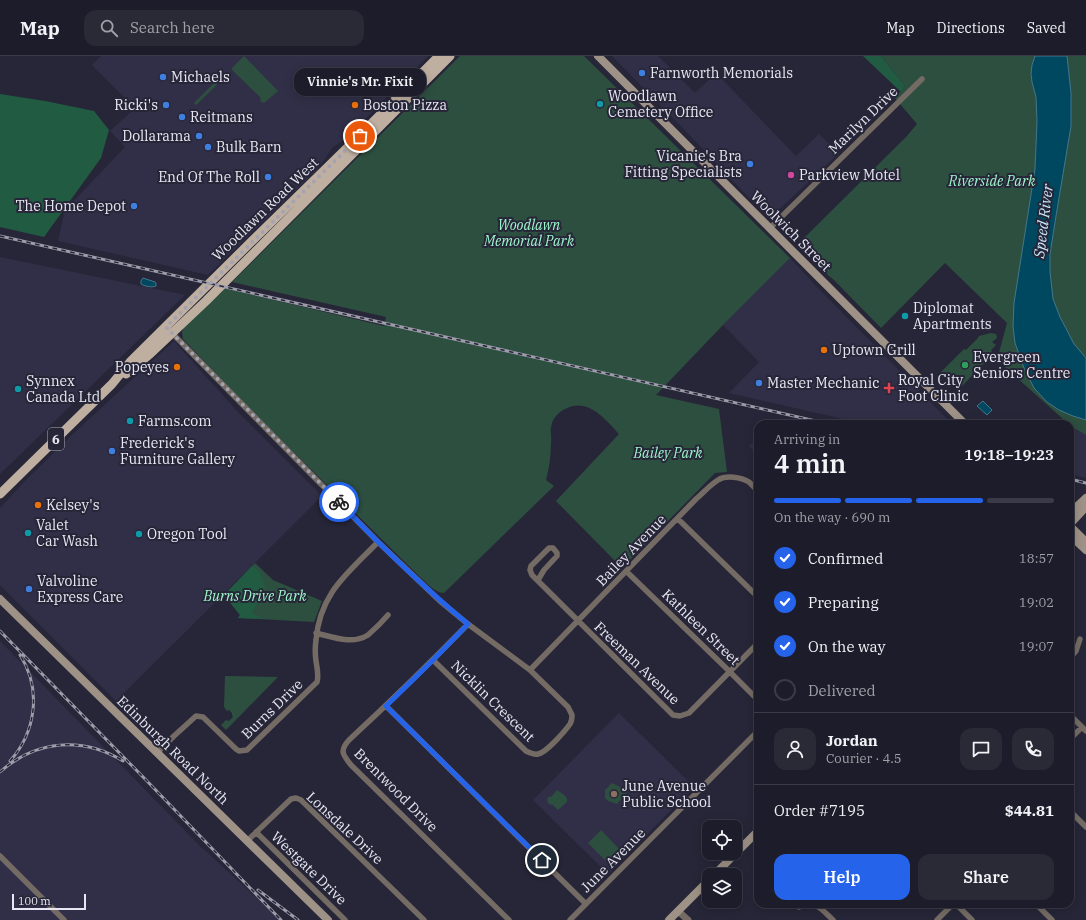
<!DOCTYPE html>
<meta charset="utf-8">
<style>
:root{--surface:#1d1c2a;--page:#2a2936;--text:#f1f3f6;--muted:#a0a1a8;--line:#3b3a47;--accent:#2563eb}
body{margin:0;font-family:"IBM Plex Serif",serif;background:var(--page);color:var(--text);height:100vh;display:flex;flex-direction:column;font-size:15px;white-space:nowrap}
*{box-sizing:border-box;margin:0}
p{font-size:13px;color:var(--muted)}
.icon{flex:none;width:22px;height:22px;fill:none;stroke:currentColor;stroke-width:2;stroke-linecap:round;stroke-linejoin:round}
.map{position:relative;flex:1;overflow:hidden}
.side{position:absolute;left:754px;top:364px;width:320px;height:488px;display:flex;flex-direction:column;background:var(--surface);border-radius:12px;box-shadow:0 2px 10px #0003,0 0 0 1px var(--line)}
.side>*{flex:none}
.tools{position:absolute;left:702px;top:764px;display:grid;gap:8px}
.tools a{display:grid;place-items:center;width:40px;height:40px;border-radius:8px;background:var(--surface);box-shadow:0 2px 10px #0003,0 0 0 1px var(--line);font-size:20px}
.scale{position:absolute;left:12px;bottom:10px;width:74px;box-sizing:border-box;padding-left:4px;border:2px solid #e7e7f3;border-top:0;font-size:11px;line-height:14px;white-space:nowrap;color:#e7e7f3;-webkit-text-stroke:3px #272638;paint-order:stroke}
.pin{position:absolute;display:grid;place-items:center;width:34px;height:34px;color:#fff;margin:-17px;border:2px solid #fff;border-radius:50%;box-shadow:0 1px 4px #0007}
.courier{position:absolute;display:grid;place-items:center;width:40px;height:40px;margin:-20px;border:3px solid #2563eb;border-radius:50%;background:#fff;color:#222;box-shadow:0 1px 5px #0007}
.bubble{position:absolute;height:28px;border-radius:12px;background:var(--surface);box-shadow:0 2px 10px #0003,0 0 0 1px var(--line);font-size:13px;font-weight:600;line-height:28px;text-align:center}
.summary em{font-style:normal;font-weight:600}
.summary div{display:flex;flex-direction:column-reverse}
.summary{display:flex;align-items:center;justify-content:space-between;height:68px;padding:0 20px}
h1{font-size:26px;font-weight:600;line-height:30px}
.bar{display:grid;grid-template-columns:repeat(4,1fr);gap:6px 4px;align-content:center;height:48px;padding:0 20px}
.bar i{height:5px;border-radius:3px;background:var(--line)}
.bar .selected{background:var(--accent)}
.bar p{grid-column:span 4}
.line{display:flex;align-items:center;gap:10px;padding:0 20px;border-top:1px solid var(--line)}
.line div{flex:1}
.round{display:grid;place-items:center;flex:none;width:42px;height:42px;border-radius:12px;background:var(--page)}
ol{padding:0 20px;list-style:none}
li{display:flex;align-items:center;gap:12px;height:44px}
li p{margin-inline-start:auto}
li .icon{padding:4px;border-radius:50%;background:var(--accent);color:#fff;stroke-width:4}
li:last-child{color:var(--muted)}
li i{width:22px;height:22px;border:2px solid var(--line);border-radius:50%}
.cta{display:flex;gap:8px;margin-top:auto;padding:8px 20px}
.cta a{flex:1;height:46px;border-radius:12px;background:var(--accent);color:#fff;font-size:16px;font-weight:600;line-height:46px;text-align:center}
.cta a+a{background:var(--page);color:var(--text)}
header{display:flex;align-items:center;gap:24px;box-sizing:border-box;height:56px;padding:0 20px;background:var(--surface);border-bottom:1px solid var(--line)}
header strong{font-size:19px}
nav{display:flex;gap:22px;margin-inline-start:auto;font-size:14px}
.search{width:280px;height:36px;background:var(--page);display:flex;align-items:center;gap:10px;box-sizing:border-box;padding:0 14px;border-radius:12px;color:var(--muted);font-size:15px}
.map>svg:first-child{display:block}
.built{fill:#302f47}
.green{fill:#2d4f3f}
.forest{fill:#205b42}
.water{fill:#004760;stroke:#45778c}
.lines{fill:none;stroke-linecap:round;stroke-linejoin:round}
.minor{stroke:#746c64;stroke-width:5.5}
.tertiary{stroke:#746c64;stroke-width:7}
.secondary{stroke:#9e9286;stroke-width:8}
.primary{stroke:#bfafa0;stroke-width:9}
.rail-casing{stroke:#9c9caa;stroke-width:3}
.rail{stroke:#272638;stroke-width:1.5;stroke-dasharray:4.5;stroke-linecap:butt}
.done{stroke:#a4a3b2;stroke-width:4;stroke-dasharray:0 7.2}
.route{stroke:#2563eb;stroke-width:5}
.shop-dot{fill:#3f7fe0;stroke:#272638;stroke-width:1.5}
.culture-dot{fill:#0f9aa8;stroke:#272638;stroke-width:1.5}
.food-dot{fill:#e8710a;stroke:#272638;stroke-width:1.5}
.hotel-dot{fill:#d1479c;stroke:#272638;stroke-width:1.5}
.leisure-dot{fill:#2e9e5b;stroke:#272638;stroke-width:1.5}
.health-dot{fill:#e0444e;stroke:#272638;stroke-width:1.5}
.education-dot{fill:#8d6e63;stroke:#272638;stroke-width:1.5}
.labels{text-anchor:middle;dominant-baseline:central;stroke-width:4;stroke-linejoin:round;paint-order:stroke}
.shield{fill:#272638;stroke:#adadbb;stroke-width:1}
.shield-label{font-size:13px;font-weight:bold;fill:#e7e7f3}
.poi-label{font-size:14px;fill:#e7e7f3;stroke:#272638;text-anchor:start}
.street-label{font-size:14px;fill:#e7e7f3;stroke:#272638}
.park-label{font-size:14px;font-style:italic;fill:#9df6ca;stroke:#272638}
.water-label{font-size:15px;font-style:italic;fill:#c6e8f9;stroke:#272638}
</style>
<header>
<strong>Map</strong>
<div class="search"><svg class="icon" aria-label="search" viewBox="0 0 24 24"><circle cx="10" cy="10" r="6"/><path d="M15 15l6 6"/></svg>Search here</div>
<nav><a>Map</a><a>Directions</a><a>Saved</a></nav>
</header>
<div class="map">
<svg width="1086" height="864" viewBox="0 0 1086 864">
<rect width="100%" height="100%" fill="#272638"/>
<path class="built" d="M101,0H428L345,83L332,92L318,113L208,219L58,185L65,154L125,91L110,75L135,52L92,9Z
M612,0H658L695,37L716,17L796,100L819,78L839,97L770,162L752,145L680,69Z
M0,201L185,239L0,418Z
M790,202L817,231L952,368H865L729,337L759,306L723,269Z
M174,285L237,355L322,440L116,645L0,529V452L26,424L74,377Z
M1072,371L1086,379V422L1070,418V373Z
M758,381V399L749,390Z
M0,585L200,790L281,864H0Z
M619,657L694,731L608,818L533,744Z"/>
<path class="green" d="M244,0L278,35L264,47L261,46L260,41L232,14V12Z
M460,0H584L790,202L723,269L656,339L719,353L727,416L715,417L622,512L556,445L619,378C605,363 588,341 565,353C557,357 552,363 551,372C550,377 552,382 551,387C551,400 549,412 546,424L554,430L444,537C435,537 427,527 421,522L245,348L183,283L182,276L184,270L224,232L384,270L386,261L232,226Z
M881,0H1086V379L1072,371L997,304L1007,267L945,207L881,272L834,224L829,220L797,189L906,81L917,68L895,42L905,30Z
M220,21L223,23L196,49L194,47Z
M991,277L996,278L997,281L996,283L992,286L996,289L991,294L992,296L988,300L989,302L962,330L958,326L954,330L941,316L964,293L966,294L978,282L979,280Z
M255,507L273,524L322,545L314,566L238,562L240,559L224,539Z
M225,620L278,621L226,674L221,669L226,664L229,665L233,661L232,659V657L229,654L227,655L224,651Z
M626,726L631,731L617,748L608,745L605,742V734L612,727L622,732Z
M557,734C562,738 568,739 567,746L558,754L553,749L549,748L547,744L549,740L551,741Z
M601,774L621,795L609,808L588,787Z"/>
<path class="forest" d="M863,0H881L905,30L901,36Z
M0,38L45,45L94,55L109,74L101,102L44,181L0,171Z
M252,510L259,515L265,531L252,557L264,563L238,562L240,559L224,539Z"/>
<path class="water" d="M1035,0H1067L1071,37V70L1056,160L1050,198V216L1053,243L1060,261L1074,288L1086,302V364L1073,360L1059,354L1047,346L1034,332L1024,312L1015,287L1013,270L1014,247L1035,113L1037,66L1036,41L1032,26L1031,18L1032,9Z
M143,222L155,226L156,227V230C152,232 144,230 141,228V225Z
M983,345L992,354L987,359L977,350Z"/>
<g class="lines">
<path class="minor" d="M770,172L922,23
M170,275L378,486L440,545L468,568L530,614L568,651L572,659C572,662 572,665 570,668C565,675 546,697 538,698C534,699 530,697 526,695L433,604
M678,463L758,541
M627,516L726,612L758,644
M538,524L544,514L557,500V497L553,492H549L531,510L530,514L532,519L673,659L680,660L689,657L758,587
M468,568C429,608 390,646 349,684C339,695 343,699 351,709L509,864
M316,577C333,581 352,589 368,579C375,573 382,566 388,559
M1070,602L1076,595L1080,583
M530,614L696,443C703,437 710,429 718,424C726,419 741,421 749,426C752,429 755,432 758,435
M386,650L586,848
M1070,659L1086,675
M1070,683L1082,671
M157,697L174,680L196,660L203,661L236,693L239,695L247,694L317,626C319,619 317,612 316,605C315,598 315,591 316,584C320,537 347,518 378,486
M1070,755L1086,771
M256,776L345,864
M247,785L291,743L296,742L301,744L424,864
M0,800L64,864
M956,848L972,864
M1036,848L1052,864
M799,851C817,845 820,852 833,864
M570,864L758,675
M937,864L953,848"/>
<path class="tertiary" d="M678,855L688,864"/>
<path class="secondary" d="M598,0L965,368
M1070,457L1086,442
M1070,468L1086,451
M1070,470L1086,486
M1070,479L1086,494
M0,543L328,864
M714,819L758,775
M669,864L709,824"/>
<path class="primary" d="M126,318L151,297L206,245L450,0
M0,438L112,328L130,306L253,184L344,95L439,0"/>
<defs>
<path id="rail" d="M0,180L829,368
M1070,423L1086,427
M0,575L146,724L281,864
M10,705C36,676 42,633 20,599
M0,716C36,684 82,680 123,705
M258,834L298,864"/>
</defs>
<use href="#rail" class="rail-casing"/>
<use href="#rail" class="rail"/>
</g>
<g class="lines">
<path class="done" d="M339,446L166,271L360,80"/>
<path class="route" d="M339,446C380,489 422,530 468,568L433,604L386,650L542,804"/>
</g>
<g class="shop-dot">
<circle cx="642" cy="17" r="4"/>
<circle cx="163" cy="21" r="4"/>
<circle cx="166" cy="49" r="4"/>
<circle cx="182" cy="61" r="4"/>
<circle cx="199" cy="80" r="4"/>
<circle cx="208" cy="91" r="4"/>
<circle cx="750" cy="108" r="4"/>
<circle cx="268" cy="121" r="4"/>
<circle cx="134" cy="150" r="4"/>
<circle cx="759" cy="327" r="4"/>
<circle cx="112" cy="395" r="4"/>
<circle cx="29" cy="533" r="4"/>
</g>
<g class="culture-dot">
<circle cx="600" cy="48" r="4"/>
<circle cx="905" cy="260" r="4"/>
<circle cx="18" cy="333" r="4"/>
<circle cx="130" cy="365" r="4"/>
<circle cx="28" cy="477" r="4"/>
<circle cx="139" cy="478" r="4"/>
</g>
<g class="food-dot">
<circle cx="355" cy="49" r="4"/>
<circle cx="824" cy="294" r="4"/>
<circle cx="177" cy="311" r="4"/>
<circle cx="38" cy="449" r="4"/>
</g>
<circle class="hotel-dot" cx="791" cy="119" r="4"/>
<circle class="leisure-dot" cx="965" cy="309" r="4"/>
<path class="health-dot" d="M887 326h4v4h4v4h-4v4h-4v-4h-4v-4h4z"/>
<circle class="education-dot" cx="614" cy="738" r="4"/>
<g class="labels">
<rect class="shield" x="48" y="372" width="16" height="22" rx="3"/>
<g class="shield-label">
<text x="56" y="383">6</text>
</g>
<g class="poi-label">
<text x="650" y="17">Farnworth Memorials</text>
<text x="171" y="21">Michaels</text>
<text x="608" y="40">Woodlawn<tspan x="608" dy="16">Cemetery Office</tspan></text>
<text x="158" y="49" text-anchor="end">Ricki's</text>
<text x="363" y="49">Boston Pizza</text>
<text x="190" y="61">Reitmans</text>
<text x="191" y="80" text-anchor="end">Dollarama</text>
<text x="216" y="91">Bulk Barn</text>
<text x="742" y="100" text-anchor="end">Vicanie's Bra<tspan x="742" dy="16">Fitting Specialists</tspan></text>
<text x="799" y="119">Parkview Motel</text>
<text x="260" y="121" text-anchor="end">End Of The Roll</text>
<text x="126" y="150" text-anchor="end">The Home Depot</text>
<text x="913" y="252">Diplomat<tspan x="913" dy="16">Apartments</tspan></text>
<text x="832" y="294">Uptown Grill</text>
<text x="973" y="301">Evergreen<tspan x="973" dy="16">Seniors Centre</tspan></text>
<text x="169" y="311" text-anchor="end">Popeyes</text>
<text x="898" y="324">Royal City<tspan x="898" dy="16">Foot Clinic</tspan></text>
<text x="26" y="325">Synnex<tspan x="26" dy="16">Canada Ltd</tspan></text>
<text x="767" y="327">Master Mechanic</text>
<text x="138" y="365">Farms.com</text>
<text x="120" y="387">Frederick's<tspan x="120" dy="16">Furniture Gallery</tspan></text>
<text x="46" y="449">Kelsey's</text>
<text x="36" y="469">Valet<tspan x="36" dy="16">Car Wash</tspan></text>
<text x="147" y="478">Oregon Tool</text>
<text x="37" y="525">Valvoline<tspan x="37" dy="16">Express Care</tspan></text>
<text x="622" y="730">June Avenue<tspan x="622" dy="16">Public School</tspan></text>
</g>
<g class="street-label">
<text transform="translate(863 64) rotate(-44)">Marilyn Drive</text>
<text transform="translate(265 153) rotate(-44)">Woodlawn Road West</text>
<text transform="translate(791 175) rotate(45)">Woolwich Street</text>
<text transform="translate(631 494) rotate(-46)">Bailey Avenue</text>
<text transform="translate(701 571) rotate(44)">Kathleen Street</text>
<text transform="translate(637 607) rotate(44)">Freeman Avenue</text>
<text transform="translate(493 645) rotate(44)">Nicklin Crescent</text>
<text transform="translate(272 653) rotate(-44)">Burns Drive</text>
<text transform="translate(173 694) rotate(44)">Edinburgh Road North</text>
<text transform="translate(396 734) rotate(45)">Brentwood Drive</text>
<text transform="translate(345 772) rotate(43)">Lonsdale Drive</text>
<text transform="translate(613 804) rotate(-45)">June Avenue</text>
<text transform="translate(309 812) rotate(44)">Westgate Drive</text>
</g>
<g class="park-label">
<text x="992" y="125">Riverside Park</text>
<text x="529" y="169">Woodlawn<tspan x="529" dy="16">Memorial Park</tspan></text>
<text x="668" y="397">Bailey Park</text>
<text x="255" y="540">Burns Drive Park</text>
</g>
<g class="water-label">
<text transform="translate(1043 165) rotate(-83)">Speed River</text>
</g>
</g>
</svg>
<div class="tools">
<a><svg class="icon" aria-label="locate" viewBox="0 0 24 24"><circle cx="12" cy="12" r="6"/><path d="M12 2v4M12 18v4M2 12h4M18 12h4"/></svg></a>
<a><svg class="icon" aria-label="layers" viewBox="0 0 24 24"><path d="M12 4l9 5-9 5-9-5zM3 14l9 5 9-5"/></svg></a>
</div>
<div class="scale">100 m</div>
<div class="pin" style="left:360px;top:80px;background:#ea580c"><svg class="icon" aria-label="bag" viewBox="0 0 24 24"><path d="M5 8h14l-1 12H6zM9 8a3 3 0 0 1 6 0"/></svg></div>
<div class="pin" style="left:542px;top:804px;background:#1f2937"><svg class="icon" aria-label="home" viewBox="0 0 24 24"><path d="M3 11l9-7 9 7M6 9v11h12V9"/></svg></div>
<div class="courier" style="left:339px;top:446px"><svg class="icon" aria-label="bike" viewBox="0 0 24 24"><circle cx="6" cy="16" r="4"/><circle cx="18" cy="16" r="4"/><path d="M6 16l4-8h5l3 8M10 8l3 8H6M13 5h3"/></svg></div>
<div class="bubble" style="left:294px;top:12px;width:132px">Vinnie's Mr. Fixit</div>
<section class="side">
<div class="summary"><div><h1>4 min</h1><p>Arriving in</p></div><em>19:18–19:23</em></div>
<div class="bar"><i class="selected"></i><i class="selected"></i><i class="selected"></i><i></i><p>On the way · 690 m</p></div>
<ol>
<li><svg class="icon" aria-label="check" viewBox="0 0 24 24"><path d="M5 12l5 5 9-10"/></svg>Confirmed<p>18:57</p></li>
<li><svg class="icon" aria-label="check" viewBox="0 0 24 24"><path d="M5 12l5 5 9-10"/></svg>Preparing<p>19:02</p></li>
<li><svg class="icon" aria-label="check" viewBox="0 0 24 24"><path d="M5 12l5 5 9-10"/></svg>On the way<p>19:07</p></li>
<li><i></i>Delivered</li>
</ol>
<div class="line" style="height:72px"><a class="round"><svg class="icon" aria-label="person" viewBox="0 0 24 24"><circle cx="12" cy="8" r="4"/><path d="M4 21q1-7 8-7t8 7"/></svg></a><div><b>Jordan</b><p>Courier · 4.5</p></div><a class="round"><svg class="icon" aria-label="chat" viewBox="0 0 24 24"><path d="M4 5h16v11H9l-5 4z"/></svg></a><a class="round"><svg class="icon" aria-label="phone" viewBox="0 0 24 24"><path d="M5 4h4l2 5-3 2q2 4 5 5l2-3 5 2v4C11 20 4 13 5 4z"/></svg></a></div>
<div class="line" style="height:52px"><div>Order #7195</div><b>$44.81</b></div>
<div class="cta"><a>Help</a><a>Share</a></div>
</section>
</div>
